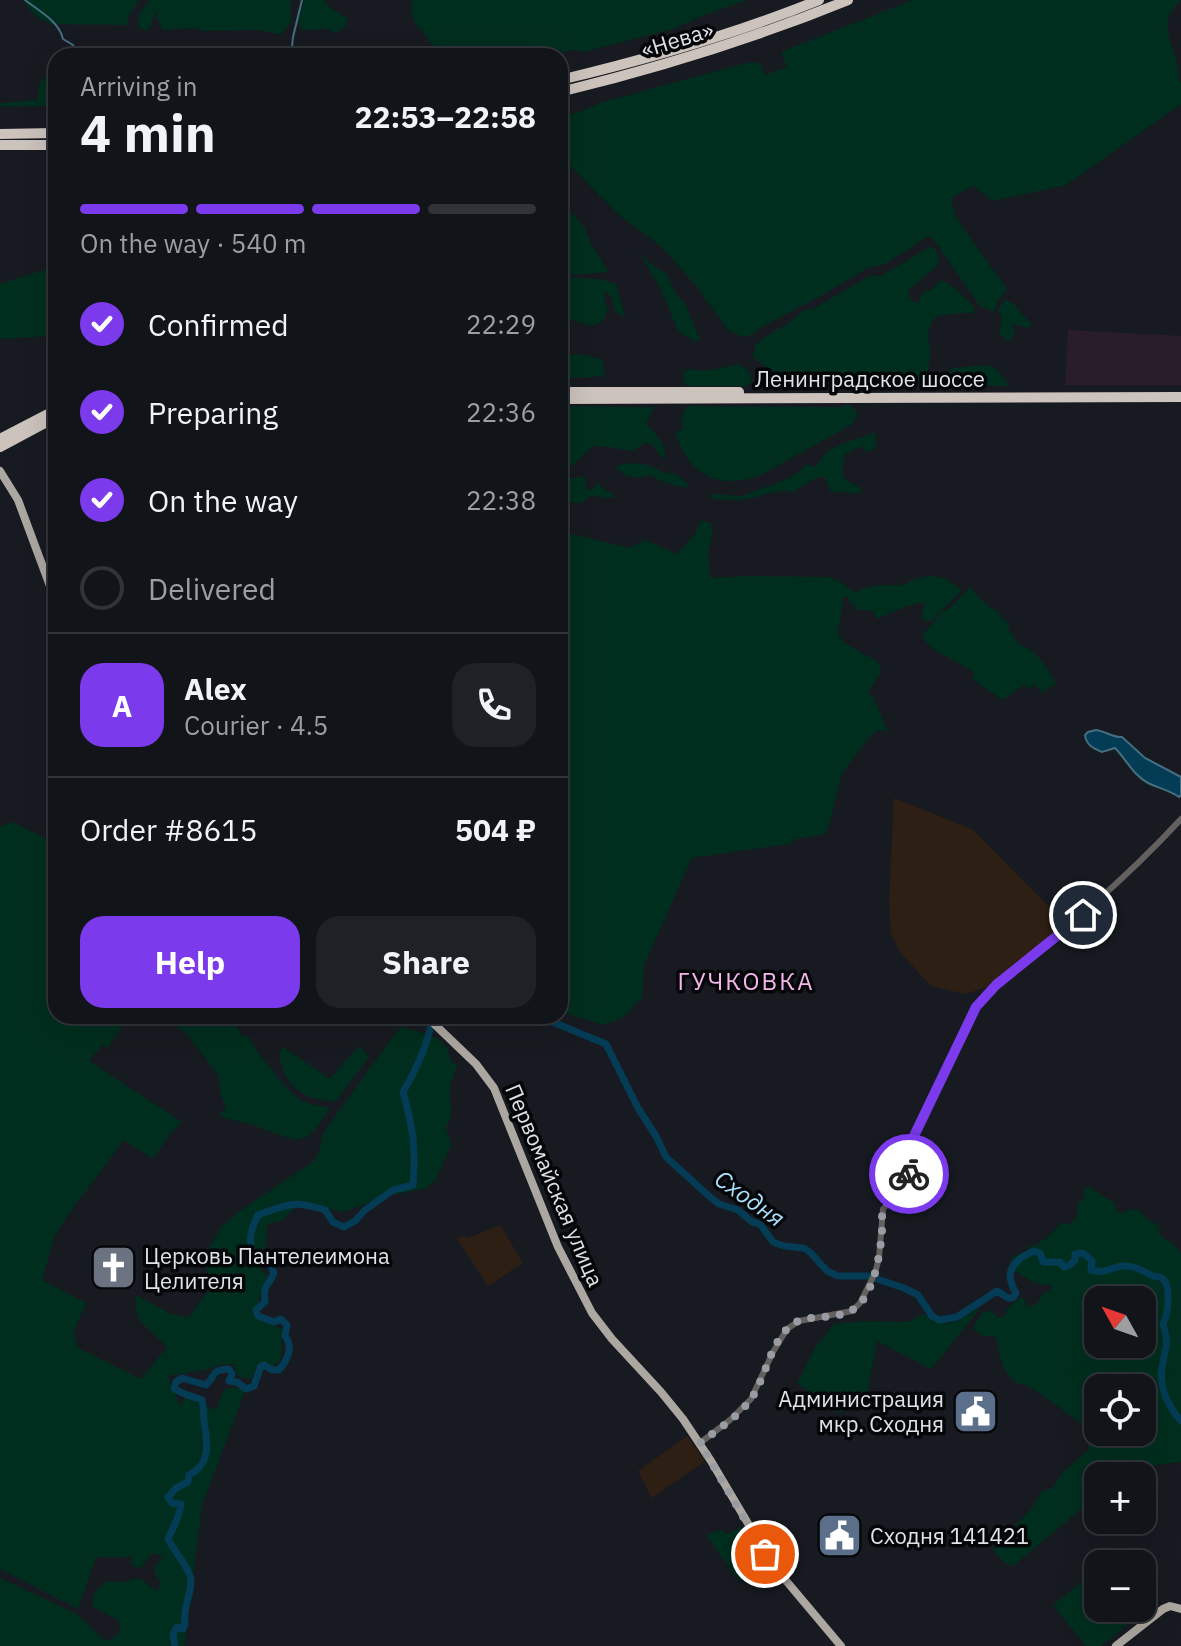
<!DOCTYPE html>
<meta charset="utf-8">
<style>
:root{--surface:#111419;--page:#1e2126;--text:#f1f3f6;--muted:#9c9ea2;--line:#303338;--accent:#7c3aed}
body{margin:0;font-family:"IBM Plex Sans",sans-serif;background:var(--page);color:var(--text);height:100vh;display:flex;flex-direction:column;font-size:30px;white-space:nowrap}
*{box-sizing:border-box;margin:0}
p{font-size:26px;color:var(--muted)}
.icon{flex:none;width:44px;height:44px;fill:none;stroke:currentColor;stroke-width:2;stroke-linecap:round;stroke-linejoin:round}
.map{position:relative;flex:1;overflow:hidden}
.panel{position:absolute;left:48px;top:48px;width:520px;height:976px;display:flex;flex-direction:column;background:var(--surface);border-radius:24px;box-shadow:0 8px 32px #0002,0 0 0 2px var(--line)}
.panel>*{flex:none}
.needle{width:52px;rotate:310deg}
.fabs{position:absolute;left:1084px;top:1286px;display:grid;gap:16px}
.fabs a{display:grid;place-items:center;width:72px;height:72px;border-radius:16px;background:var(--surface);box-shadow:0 8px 32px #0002,0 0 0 2px var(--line);font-size:40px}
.pin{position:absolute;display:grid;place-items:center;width:68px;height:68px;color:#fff;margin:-34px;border:4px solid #fff;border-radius:50%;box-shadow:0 2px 8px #0007}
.courier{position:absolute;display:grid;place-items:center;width:80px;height:80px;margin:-40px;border:6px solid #7c3aed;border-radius:50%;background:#fff;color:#222;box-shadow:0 2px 10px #0007}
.head em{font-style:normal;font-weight:800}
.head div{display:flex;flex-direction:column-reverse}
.head{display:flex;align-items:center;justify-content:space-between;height:136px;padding:0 32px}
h1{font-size:52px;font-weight:800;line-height:60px}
.bar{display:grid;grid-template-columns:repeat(4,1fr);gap:12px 8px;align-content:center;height:96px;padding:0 32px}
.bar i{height:10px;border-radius:6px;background:var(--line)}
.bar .on{background:var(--accent)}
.bar p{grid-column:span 4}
.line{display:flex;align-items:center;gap:20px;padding:0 32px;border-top:2px solid var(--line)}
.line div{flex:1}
.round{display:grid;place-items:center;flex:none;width:84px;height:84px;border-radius:24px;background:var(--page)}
ol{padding:0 32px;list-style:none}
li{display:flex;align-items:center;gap:24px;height:88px}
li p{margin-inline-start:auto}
li .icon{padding:8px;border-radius:50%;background:var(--accent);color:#fff;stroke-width:4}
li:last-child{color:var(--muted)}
li i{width:44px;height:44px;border:4px solid var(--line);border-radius:50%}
.cta{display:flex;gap:16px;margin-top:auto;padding:16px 32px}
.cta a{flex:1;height:92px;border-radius:24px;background:var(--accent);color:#fff;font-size:32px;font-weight:800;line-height:92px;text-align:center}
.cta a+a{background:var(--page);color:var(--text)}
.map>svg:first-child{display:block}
.commercial{fill:#291d2b}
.education{fill:#2d1f13}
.green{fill:#002e1e;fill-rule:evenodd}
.water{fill:#033c54;stroke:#456e80;stroke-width:2}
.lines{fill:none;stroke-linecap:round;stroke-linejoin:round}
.stream{stroke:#456e80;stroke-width:2}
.river{stroke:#033c54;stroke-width:7}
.minor{stroke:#63605d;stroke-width:6}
.major{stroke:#ada7a1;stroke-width:8}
.highway{stroke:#cbc3bc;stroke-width:10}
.done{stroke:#999ca2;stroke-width:8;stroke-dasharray:0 14.4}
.route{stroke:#7c3aed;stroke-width:10}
.labels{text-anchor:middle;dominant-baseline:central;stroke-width:7;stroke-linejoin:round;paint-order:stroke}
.street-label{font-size:22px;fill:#dfe2e7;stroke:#050608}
.poi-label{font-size:22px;fill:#dfe2e7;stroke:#050608;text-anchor:start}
.neighbourhood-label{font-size:24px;letter-spacing:2px;fill:#f4b6ec;stroke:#050608}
.water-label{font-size:24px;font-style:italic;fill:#a9dffc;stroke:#050608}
</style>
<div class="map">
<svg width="1181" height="1646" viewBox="0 0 1181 1646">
<rect width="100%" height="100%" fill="#171b21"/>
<path class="commercial" d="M1068,330L1181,336V385H1065Z"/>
<path class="education" d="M894,798L972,829L1067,925L989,986L966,994L931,986L900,952L891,934L889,903Z
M500,1225L523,1263L488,1286L457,1239L462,1236L468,1238Z
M687,1436L705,1461L652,1498L638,1471Z"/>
<path class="green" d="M24,0H139L128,17L127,25L53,24C42,22 28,11 24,0Z
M150,0H291V22L281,34L255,30L201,31L197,28L162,30L159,20L156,17L160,8L154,15L149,29L145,31L140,28C134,17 143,9 150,0Z
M304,0H324L328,6L348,19L345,27L335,33L327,29L303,30L298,22Z
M412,0H747L702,16L673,29L583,52L574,50L544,56H440C434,49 431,41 425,35C412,20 411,20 412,0Z
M913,0H1181C1151,27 1181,49 1178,79L1181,83V104L1066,185L993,201L973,186L951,198L956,218L1007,289L998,301L994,312L980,306L933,239L928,236L885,264L868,268L817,298L761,327L752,335L743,337L728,330L697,287L662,247L620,216L560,155L561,119L603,102L746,63H760L765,75L787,67L781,52Z
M56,65V106L0,107V103L37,100L40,83Z
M560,202L584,226L591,243L608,272L560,276Z
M931,246L937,252L939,264L908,291C909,297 912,302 919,303L921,294L932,289L941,280C955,285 964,298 975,308L973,313H960L935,317C923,337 931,338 930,358C929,365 927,372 926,379L915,383H799L769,369L753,357L755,345L774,331L785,326L803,311L815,308L869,276H881Z
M632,247L655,267L666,273L677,295L685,304L700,340L694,341L678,331L660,287L641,256Z
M56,266V352L50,336L0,339V284Z
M566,277C584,280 601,276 617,285C617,296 623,304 625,315L622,316L614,311C614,303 613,294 604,291V299L608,310L603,321L592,326L569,319L562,310L560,312V279Z
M1005,300L1013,303C1018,311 1026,317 1032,325L1027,328L1015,324L1012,326L1015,335L1008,341L999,333L1002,318L998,310Z
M560,354L588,355L602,360L604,370L603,376L560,379Z
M739,364L748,371L751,376L752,382L747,386H687L683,381L684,372L689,369C706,373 722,367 739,364Z
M987,365L995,368L1010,386L938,385L954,368Z
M846,404L852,406L858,413L853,424L759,476C751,478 742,481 734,481C703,483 683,460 675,432L683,430C680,420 681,415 687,406L842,407Z
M560,406L654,407L646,423C654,434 669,444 664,459L658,453L653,445L646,443L632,451L609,447L593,446L573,465L560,469Z
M875,432L876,449L866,452L862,446L844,455C843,474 838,480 860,487L862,492C851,495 842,490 831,492L825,477L816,478L793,492C773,488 766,496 747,499C736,501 723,499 712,499L711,496L712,494L742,496L792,477L808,464L815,467C820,462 822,456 827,452C841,442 859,439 875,432Z
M630,463L648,465L665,473H674L684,480L689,487C679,489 660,481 651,475C639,479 625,478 616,468L622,464Z
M560,475L572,478L585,476L586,488L591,490L598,483L605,490L614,494V498L590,496L581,503L568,502L560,497Z
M701,521L711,523L712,538L708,551L710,578L749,576L829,577L839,581L855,593C870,584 881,585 898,585C904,586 910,581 916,579C936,572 946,578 962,590L931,621L921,619L925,602C915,602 887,614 877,619L871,610C860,613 852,607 847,597H843L838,634L843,642L878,662L881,672L868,692L873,697L888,731H876L868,739L842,773L830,822L824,835L799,838L788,844L692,858L644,965L642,998L622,1018L603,1025L560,1011V531L629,548L645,540L677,554L695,534Z
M971,587L978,597L991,608L997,610L1003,620L1009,622V629L1018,644C1038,650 1045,666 1056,683L1042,693L1035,684L1028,689L1024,685L1003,700L972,679L975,674C960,659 934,657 922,636L941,613L951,607Z
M12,822L56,843V1016H130L107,1048L102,1045L89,1061L182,1122L170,1134L153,1159L124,1140L68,1215L54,1238L42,1280L86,1303L73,1333L78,1348L141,1379L167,1347L141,1322L135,1309L136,1295L171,1314L189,1317L210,1288L204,1256L223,1225L240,1211L314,1161L319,1151L323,1133L394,1035L402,1027C424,1036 447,1032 451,1062L458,1065C455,1071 452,1078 450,1085C448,1101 456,1112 446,1127L451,1145L436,1179L427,1188L387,1196L343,1212L300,1202L283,1220L267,1224L265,1253L250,1259L268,1276C262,1285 256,1307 257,1317L282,1329L281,1358L273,1367L259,1362L251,1379L239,1377L233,1364H223L204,1370L168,1376L180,1406L185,1398L208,1406L212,1410L217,1407L224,1390L233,1387L245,1391L202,1505L184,1646H0V1578L77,1614L105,1641C116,1638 122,1633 119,1621L93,1607C92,1594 96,1589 107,1581L125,1582L134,1579H141L155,1590H158L161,1583L155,1573L154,1567L163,1558L155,1553L152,1554L140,1568L134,1567L130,1561L134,1557H96L78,1609L0,1569V827Z
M160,1016H231L242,1036L249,1037C256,1050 263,1059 272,1070C293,1096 295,1102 330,1108L315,1130L307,1137L294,1140L247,1123L225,1118L220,1114L226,1107L220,1092L219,1076L187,1034Z
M359,1046L369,1057L336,1101C303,1101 284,1086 279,1053L283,1047L330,1079Z
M1091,1187L1102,1196L1114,1202L1117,1211L1121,1213L1130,1209L1139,1210L1145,1217L1160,1227L1159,1235L1176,1246L1181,1254V1462L1132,1468L1121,1476H1098V1495L1013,1566L1004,1562L993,1550L1033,1507L1042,1491L1053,1488L1061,1474L1088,1450L1091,1430L1027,1385C1004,1384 1001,1357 996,1339L994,1336H984L973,1329L982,1312L991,1311L997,1317L1002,1318L1006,1314V1310L1020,1298H1024L1027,1307C1036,1306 1040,1301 1043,1293L1051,1290L1050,1284C1034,1288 1025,1273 1010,1270L1012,1257L1028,1250L1027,1245L1032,1247L1048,1237L1061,1223L1071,1224C1079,1218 1077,1211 1078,1203L1085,1197L1084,1192L1086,1188ZM1098,1300H1142V1344H1098ZM1098,1388H1142V1432H1098Z
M981,1307L931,1369L877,1341L866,1401L840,1413L797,1383L815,1348L834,1324L864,1321L907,1322L924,1314C948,1333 959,1319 981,1307Z
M741,1527L763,1567L738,1581L706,1535L721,1530L727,1534Z
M1088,1577L1098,1589V1608H1113L1127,1625L1101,1646H1086L1053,1605Z"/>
<path class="water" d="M1096,730C1105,731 1113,738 1122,737L1145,758L1181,777V795L1179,797C1169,790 1158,788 1148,783C1133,775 1126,759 1115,748L1102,752C1093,748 1086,745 1085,735L1088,732Z"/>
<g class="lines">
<path class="stream" d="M25,0C39,11 59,21 63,39L73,45L75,51L81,56
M291,56L293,37L302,0"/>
<path class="river" d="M504,1016L506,1018L511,1016
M538,1016L606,1044L638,1108L656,1136L666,1157L710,1197L719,1204L738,1210L752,1222L760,1224L773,1242L784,1246L804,1248L811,1253L827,1271L838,1276H868L904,1288L918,1295L932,1316L939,1320L957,1317L997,1291L1008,1298H1013L1016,1293C1003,1272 1013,1260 1034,1251L1040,1253L1043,1262H1060L1064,1267L1070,1265L1075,1260V1254L1083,1253L1092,1261L1091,1270C1102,1274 1111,1268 1122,1266C1135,1265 1142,1271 1153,1276C1156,1277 1162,1276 1164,1280C1171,1289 1168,1315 1163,1324C1170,1348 1165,1346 1162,1368C1159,1389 1168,1406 1181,1421
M175,1646L173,1634L177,1627L183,1629L185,1624C182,1609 192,1594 191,1579C189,1567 174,1551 168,1539C173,1527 180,1517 181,1504L172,1503L168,1497L176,1488L188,1482L189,1475C212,1464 207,1441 204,1421C203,1413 204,1408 202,1400C193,1396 182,1395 174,1388L176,1382L182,1378L206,1385C217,1375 210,1370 229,1369L232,1374L229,1381L237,1382L246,1389L254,1386L261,1366L264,1365L272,1370H279C287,1361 294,1347 285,1336L287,1325L281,1319L274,1322L258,1316L256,1310L265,1302C263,1284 268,1287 274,1273L269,1263L254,1259C248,1243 250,1230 258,1215C288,1204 293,1200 325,1210L333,1222L344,1227L355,1221L365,1210L393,1190L413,1185C416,1148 413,1127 403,1092C418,1067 428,1044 433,1016"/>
<path class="minor" d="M700,1443L730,1420L751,1399L773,1352L787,1329L799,1321L852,1311L860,1303L875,1273L879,1258L883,1209L907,1183L914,1136L931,1099L976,1007L996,985C1061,933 1124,881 1181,819"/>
<path class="major" d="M0,471L18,500L56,602
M426,1016L476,1064L494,1088L558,1247L592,1313L612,1339L661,1392L683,1419L711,1461L772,1564L841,1646
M1116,1646L1163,1609L1170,1606L1181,1609"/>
<path class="highway" d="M560,80C648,59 735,34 819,0
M560,92C658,68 755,38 848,0
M0,134L56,133
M0,145H56
M560,392H739
M560,399L1181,397
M0,439L50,413
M0,447L56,417"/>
</g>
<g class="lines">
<path class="done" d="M765,1554L700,1443C717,1430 738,1417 751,1399C766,1377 769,1347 788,1328C805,1311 833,1322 852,1310C874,1298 880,1254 882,1232C882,1224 881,1214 884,1208C891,1193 904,1195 909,1174"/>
<path class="route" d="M909,1174L914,1136L976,1007L996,985L1083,915"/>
</g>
<defs>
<symbol id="church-square" viewBox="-11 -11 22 22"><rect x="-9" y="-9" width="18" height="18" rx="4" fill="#6b7280" stroke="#050608"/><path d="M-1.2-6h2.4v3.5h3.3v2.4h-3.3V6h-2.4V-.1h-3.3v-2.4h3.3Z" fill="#fff"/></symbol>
<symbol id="civic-square" viewBox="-11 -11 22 22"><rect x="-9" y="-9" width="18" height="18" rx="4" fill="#5c6f8a" stroke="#050608"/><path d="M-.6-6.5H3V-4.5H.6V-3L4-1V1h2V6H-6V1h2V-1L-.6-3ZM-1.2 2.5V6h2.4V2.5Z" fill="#fff"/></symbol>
</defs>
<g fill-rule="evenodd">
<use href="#church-square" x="88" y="1242" width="51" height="51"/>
<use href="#civic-square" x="950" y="1386" width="51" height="51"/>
<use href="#civic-square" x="814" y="1510" width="51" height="51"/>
</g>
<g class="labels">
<g class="street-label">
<text transform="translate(677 39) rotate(-17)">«Нева»</text>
<text x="870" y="378">Ленинградское шоссе</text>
<text transform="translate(555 1185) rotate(67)">Первомайская улица</text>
</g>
<g class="poi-label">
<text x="144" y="1255">Церковь Пантелеимона<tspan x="144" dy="25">Целителя</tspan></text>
<text x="944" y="1398" text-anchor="end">Администрация<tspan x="944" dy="25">мкр. Сходня</tspan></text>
<text x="870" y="1535">Сходня 141421</text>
</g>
<g class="neighbourhood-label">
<text x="746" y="981">ГУЧКОВКА</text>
</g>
<g class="water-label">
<text transform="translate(750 1198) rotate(35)">Сходня</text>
</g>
</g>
</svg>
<div class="fabs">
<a><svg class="needle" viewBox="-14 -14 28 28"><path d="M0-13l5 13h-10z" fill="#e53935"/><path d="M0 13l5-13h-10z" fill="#9c9ea2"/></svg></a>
<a><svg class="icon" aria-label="locate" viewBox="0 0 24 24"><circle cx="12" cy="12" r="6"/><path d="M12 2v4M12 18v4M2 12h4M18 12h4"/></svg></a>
<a>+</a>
<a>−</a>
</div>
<div class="pin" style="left:765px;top:1554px;background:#ea580c"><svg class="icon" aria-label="bag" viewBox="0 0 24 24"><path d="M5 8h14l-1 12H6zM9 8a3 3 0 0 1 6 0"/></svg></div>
<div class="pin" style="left:1083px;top:915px;background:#1f2937"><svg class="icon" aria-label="home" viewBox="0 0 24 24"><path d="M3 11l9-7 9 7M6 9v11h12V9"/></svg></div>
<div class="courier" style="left:909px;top:1174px"><svg class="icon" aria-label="bike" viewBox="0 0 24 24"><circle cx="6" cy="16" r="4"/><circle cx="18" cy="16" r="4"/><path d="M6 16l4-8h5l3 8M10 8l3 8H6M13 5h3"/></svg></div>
<section class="panel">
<div class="head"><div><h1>4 min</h1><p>Arriving in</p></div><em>22:53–22:58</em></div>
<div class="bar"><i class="on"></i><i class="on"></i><i class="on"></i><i></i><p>On the way · 540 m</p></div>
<ol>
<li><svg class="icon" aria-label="check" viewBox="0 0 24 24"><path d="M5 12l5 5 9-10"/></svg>Confirmed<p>22:29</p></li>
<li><svg class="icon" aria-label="check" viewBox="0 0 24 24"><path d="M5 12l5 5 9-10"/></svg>Preparing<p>22:36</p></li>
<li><svg class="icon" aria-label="check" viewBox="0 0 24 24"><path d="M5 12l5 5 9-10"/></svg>On the way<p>22:38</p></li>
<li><i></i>Delivered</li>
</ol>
<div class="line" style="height:144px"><b class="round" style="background:var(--accent);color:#fff">A</b><div><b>Alex</b><p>Courier · 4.5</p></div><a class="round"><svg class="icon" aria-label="phone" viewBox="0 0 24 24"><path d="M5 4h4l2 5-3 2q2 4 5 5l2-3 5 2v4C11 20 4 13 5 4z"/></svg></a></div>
<div class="line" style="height:104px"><div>Order #8615</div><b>504 ₽</b></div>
<div class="cta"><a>Help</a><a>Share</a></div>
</section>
</div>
